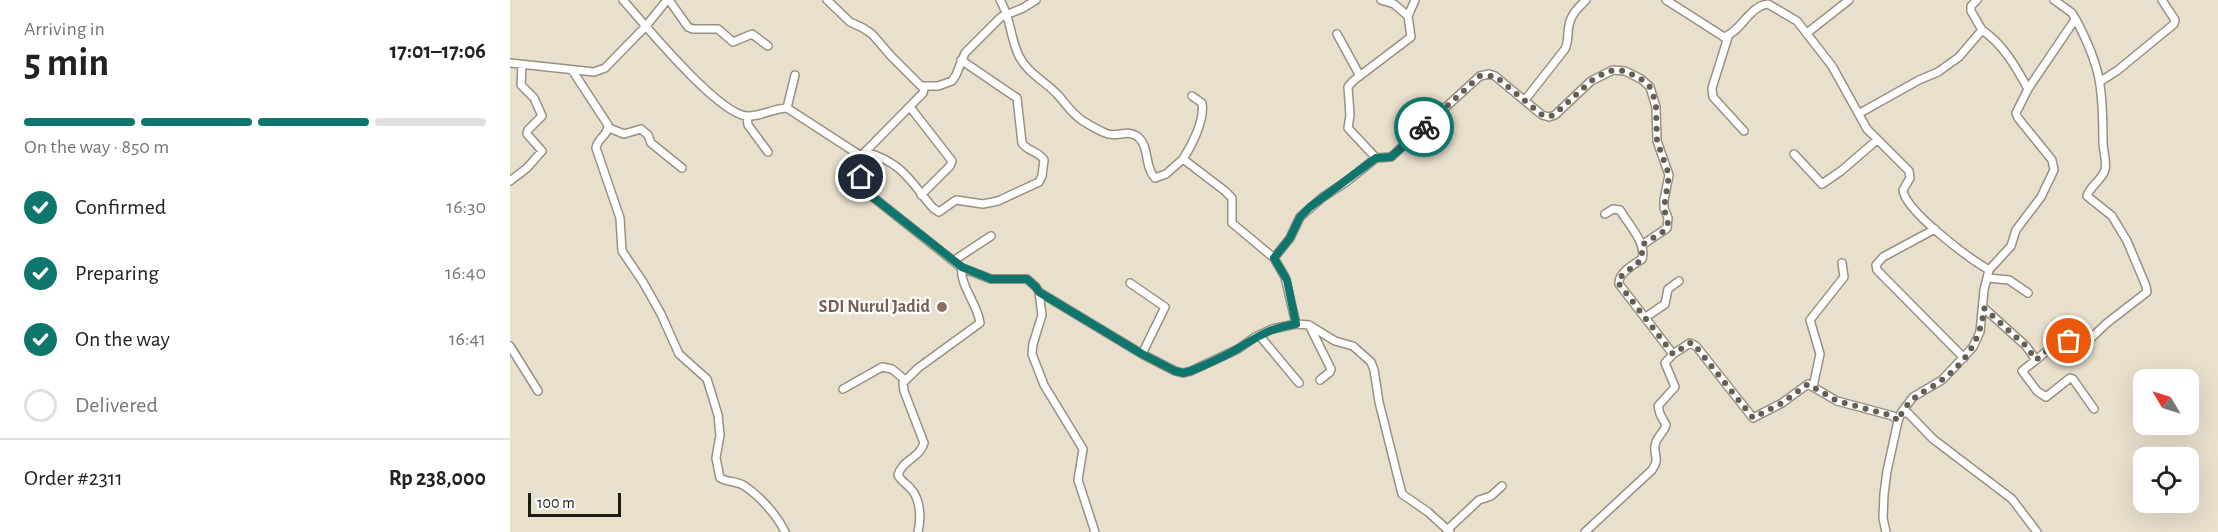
<!DOCTYPE html>
<meta charset="utf-8">
<style>
:root{--surface:#fff;--page:#f2f2f2;--text:#222;--muted:#767676;--line:#e0e0e0;--accent:#0f766e}
body{margin:0;font-family:"Alegreya Sans",sans-serif;background:var(--page);color:var(--text);height:100vh;display:flex;flex-direction:column;font-size:22px;white-space:nowrap}
*{box-sizing:border-box;margin:0}
p{font-size:20px;color:var(--muted)}
.icon{flex:none;width:33px;height:33px;fill:none;stroke:currentColor;stroke-width:2;stroke-linecap:round;stroke-linejoin:round}
.map{position:relative;flex:1;overflow:hidden}
.side{display:flex;flex-direction:column;background:var(--surface);width:510px}
.side>*{flex:none}
.needle{width:39px;rotate:308deg}
.tools{position:absolute;left:1623px;top:369px;display:grid;gap:12px}
.tools a{display:grid;place-items:center;width:66px;height:66px;border-radius:12px;background:var(--surface);box-shadow:0 6px 24px #0002;font-size:30px}
.scale{position:absolute;left:18px;bottom:15px;width:93px;box-sizing:border-box;padding-left:6px;border:3px solid #1c1812;border-top:0;font-size:16px;line-height:21px;white-space:nowrap;color:#1c1812;-webkit-text-stroke:4px #fff;paint-order:stroke}
.pin{position:absolute;display:grid;place-items:center;width:51px;height:51px;color:#fff;margin:-26px;border:3px solid #fff;border-radius:50%;box-shadow:0 2px 6px #0007}
.courier{position:absolute;display:grid;place-items:center;width:60px;height:60px;margin:-30px;border:4px solid #0f766e;border-radius:50%;background:#fff;color:#222;box-shadow:0 2px 8px #0007}
.headline em{font-style:normal;font-weight:600}
.headline div{display:flex;flex-direction:column-reverse}
.headline{display:flex;align-items:center;justify-content:space-between;height:102px;padding:0 24px}
h1{font-size:39px;font-weight:600;line-height:45px}
.bar{display:grid;grid-template-columns:repeat(4,1fr);gap:9px 6px;align-content:center;height:72px;padding:0 24px}
.bar i{height:8px;border-radius:4px;background:var(--line)}
.bar .current{background:var(--accent)}
.bar p{grid-column:span 4}
.line{display:flex;align-items:center;gap:15px;padding:0 24px;border-top:2px solid var(--line)}
.line div{flex:1}
ol{padding:0 24px;list-style:none}
li{display:flex;align-items:center;gap:18px;height:66px}
li p{margin-inline-start:auto}
li .icon{padding:6px;border-radius:50%;background:var(--accent);color:#fff;stroke-width:4}
li:last-child{color:var(--muted)}
li i{width:33px;height:33px;border:3px solid var(--line);border-radius:50%}
main{display:flex;flex:1;min-height:0}
.map>svg:first-child{display:block}
.lines{fill:none;stroke-linecap:round;stroke-linejoin:round}
.minor-casing{stroke:#9a9080;stroke-width:10}
.minor{stroke:#fff;stroke-width:7}
.done{stroke:#645e53;stroke-width:6;stroke-dasharray:0 10.8}
.route{stroke:#0f766e;stroke-width:8}
.education-dot{fill:#8d6e63;stroke:#fff;stroke-width:2}
.labels{text-anchor:middle;dominant-baseline:central;stroke-width:4.5;stroke-linejoin:round;paint-order:stroke}
.education-label{font-size:18px;font-weight:bold;fill:#785e54;stroke:#fff;text-anchor:end}
</style>
<main>
<section class="side">
<div class="headline"><div><h1>5 min</h1><p>Arriving in</p></div><em>17:01–17:06</em></div>
<div class="bar"><i class="current"></i><i class="current"></i><i class="current"></i><i></i><p>On the way · 850 m</p></div>
<ol>
<li><svg class="icon" aria-label="check" viewBox="0 0 24 24"><path d="M5 12l5 5 9-10"/></svg>Confirmed<p>16:30</p></li>
<li><svg class="icon" aria-label="check" viewBox="0 0 24 24"><path d="M5 12l5 5 9-10"/></svg>Preparing<p>16:40</p></li>
<li><svg class="icon" aria-label="check" viewBox="0 0 24 24"><path d="M5 12l5 5 9-10"/></svg>On the way<p>16:41</p></li>
<li><i></i>Delivered</li>
</ol>
<div class="line" style="height:78px"><div>Order #2311</div><b>Rp 238,000</b></div>
</section>
<div class="map">
<svg width="1708" height="532" viewBox="0 0 1708 532">
<rect width="100%" height="100%" fill="#e9dfcd"/>
<g class="lines">
<defs>
<path id="minor" d="M113,0C134,24 208,114 237,116C250,117 264,108 277,108L351,156L355,163L351,180L359,194L452,268L481,279H517L526,287L529,292L632,354L665,371L673,373L681,371L728,349L745,337L762,329L786,324L799,325L825,341L843,346L861,362L864,370L869,402L892,494L918,512L940,532
M159,0L178,27L183,29H208L223,42L242,34L258,46
M317,0L340,22L353,28L362,34L381,56L414,89L413,93L353,154
M490,0C501,18 500,38 509,56C518,74 535,81 548,95C556,104 562,114 573,121C581,126 589,131 598,134C608,137 619,129 628,137C640,147 634,167 645,178L656,174L673,159L715,191L722,198V223L764,258L775,277L786,324
M871,0L884,4L898,16
M1156,0L1214,37C1231,32 1239,6 1258,4L1287,21L1322,66L1357,129L1399,171L1400,178L1393,190C1395,211 1460,259 1479,270L1474,290L1470,332L1463,347L1432,380L1403,397L1391,413L1388,421L1377,471L1374,494L1373,518L1376,532
M1472,30C1493,44 1506,67 1518,89
M1297,33L1339,0
M827,34L850,76
M1218,37L1202,88L1203,97L1234,131
M0,63L84,72L95,68L136,26L157,0
M62,70L98,125C99,135 87,138 86,148L110,218L112,251L133,282L151,314L169,354L197,379L208,415L210,435L206,458L210,478C217,482 225,481 233,485C249,495 267,515 275,532
M1591,81L1608,70L1664,24L1665,20L1652,0
M413,86H428L442,81L446,75L455,53L491,17L513,8L526,0
M1015,100L1055,49C1059,41 1057,34 1059,25C1061,14 1069,7 1076,0
M400,107L442,161L440,166L411,195
M277,108L285,75
M1350,113L1409,80L1428,72L1449,57L1472,30L1461,11V6L1467,0
M237,116L238,125L258,152
M99,128L114,134L131,129L138,135L141,143L172,168
M356,152C393,163 400,181 423,208L429,212L446,200L473,204L488,201L529,182L532,176L534,160C529,151 518,152 512,143L507,98L451,60
M1284,154L1312,184L1331,171L1367,140
M866,158L881,157L970,76L979,74L985,76L1032,115L1039,117L1045,115L1081,81L1103,70L1115,71L1131,79L1140,87L1146,107L1147,141L1159,175L1154,200V208L1158,218L1157,228L1132,245
M673,159C682,145 695,120 692,103L682,96
M0,181L17,168L32,151L17,134L18,130L32,116L24,98L11,85L12,65
M1095,214L1103,209L1110,210C1118,224 1137,243 1132,259C1123,265 1108,273 1109,284L1163,354
M1425,229L1373,257L1366,265L1367,270L1454,358
M764,258L780,238L790,217L813,197L836,182L866,158L838,128L840,115L838,87L843,81L901,37L898,16L905,0
M443,261L481,236
M1479,270L1501,246L1506,230L1531,197L1544,170L1542,160L1508,118L1506,113L1518,89L1564,21L1565,18L1562,13L1544,0
M1478,278L1499,280L1518,293
M620,283L655,307L632,354
M529,292L532,315L523,344L522,354L534,385L573,449L568,480L585,532
M1474,308L1516,346L1526,360L1545,344H1555L1567,334L1579,340L1597,323L1637,292L1636,286L1617,241L1602,216L1577,196C1580,186 1592,180 1595,170C1597,162 1593,150 1593,142C1593,88 1591,66 1565,18
M1136,317L1155,304L1158,289L1169,281
M799,325L821,369L820,372L810,380
M749,335L789,383
M0,346L28,391
M1526,360L1512,371L1527,391L1536,397L1560,378L1563,379L1584,409
M1303,387L1310,354L1300,320L1334,277L1332,263
M333,389L372,367L382,369L395,380
M1391,413H1398L1423,439L1502,499L1527,532
M937,530L969,500L981,496L992,486
M408,532C411,519 411,500 401,489C397,484 391,481 388,475C392,460 410,458 414,443L394,391L393,383L408,368L470,323C468,305 449,284 452,268
M1075,532L1142,470C1150,458 1144,458 1145,446C1145,438 1154,433 1156,425L1150,414L1148,406L1165,387L1155,363L1163,354L1180,343L1186,346L1243,418L1272,403L1298,384L1327,401L1383,416L1388,421"/>
</defs>
<use href="#minor" class="minor-casing"/>
<use href="#minor" class="minor"/>
</g>
<g class="lines">
<path class="done" d="M914,127L970,76H985L1032,115L1039,117L1045,114L1081,81L1093,74L1103,70L1115,71L1131,79L1140,87L1143,94L1146,107L1147,141L1159,175L1154,208L1158,224L1154,231L1132,245V259L1108,279L1109,284L1163,354L1180,343H1183L1243,418L1272,403L1298,384L1327,401L1383,416L1388,421C1398,396 1413,394 1432,380C1457,361 1471,339 1474,308L1516,346L1526,360L1545,344H1555L1559,341"/>
<path class="route" d="M351,177L352,184L359,194L452,267L481,279H517L526,287L529,292L632,354L665,371L673,373L681,371C697,364 714,357 729,348C752,334 758,329 786,324L777,280L764,258L780,238L790,217L800,207L866,158L881,157L914,127"/>
</g>
<circle class="education-dot" cx="432" cy="307" r="6"/>
<g class="labels">
<g class="education-label">
<text x="420" y="307">SDI Nurul Jadid</text>
</g>
</g>
</svg>
<div class="tools">
<a><svg class="needle" viewBox="-14 -14 28 28"><path d="M0-13l5 13h-10z" fill="#e53935"/><path d="M0 13l5-13h-10z" fill="#767676"/></svg></a>
<a><svg class="icon" aria-label="locate" viewBox="0 0 24 24"><circle cx="12" cy="12" r="6"/><path d="M12 2v4M12 18v4M2 12h4M18 12h4"/></svg></a>
</div>
<div class="scale">100 m</div>
<div class="pin" style="left:1559px;top:341px;background:#ea580c"><svg class="icon" aria-label="bag" viewBox="0 0 24 24"><path d="M5 8h14l-1 12H6zM9 8a3 3 0 0 1 6 0"/></svg></div>
<div class="pin" style="left:351px;top:177px;background:#1f2937"><svg class="icon" aria-label="home" viewBox="0 0 24 24"><path d="M3 11l9-7 9 7M6 9v11h12V9"/></svg></div>
<div class="courier" style="left:914px;top:127px"><svg class="icon" aria-label="bike" viewBox="0 0 24 24"><circle cx="6" cy="16" r="4"/><circle cx="18" cy="16" r="4"/><path d="M6 16l4-8h5l3 8M10 8l3 8H6M13 5h3"/></svg></div>
</div>
</main>
